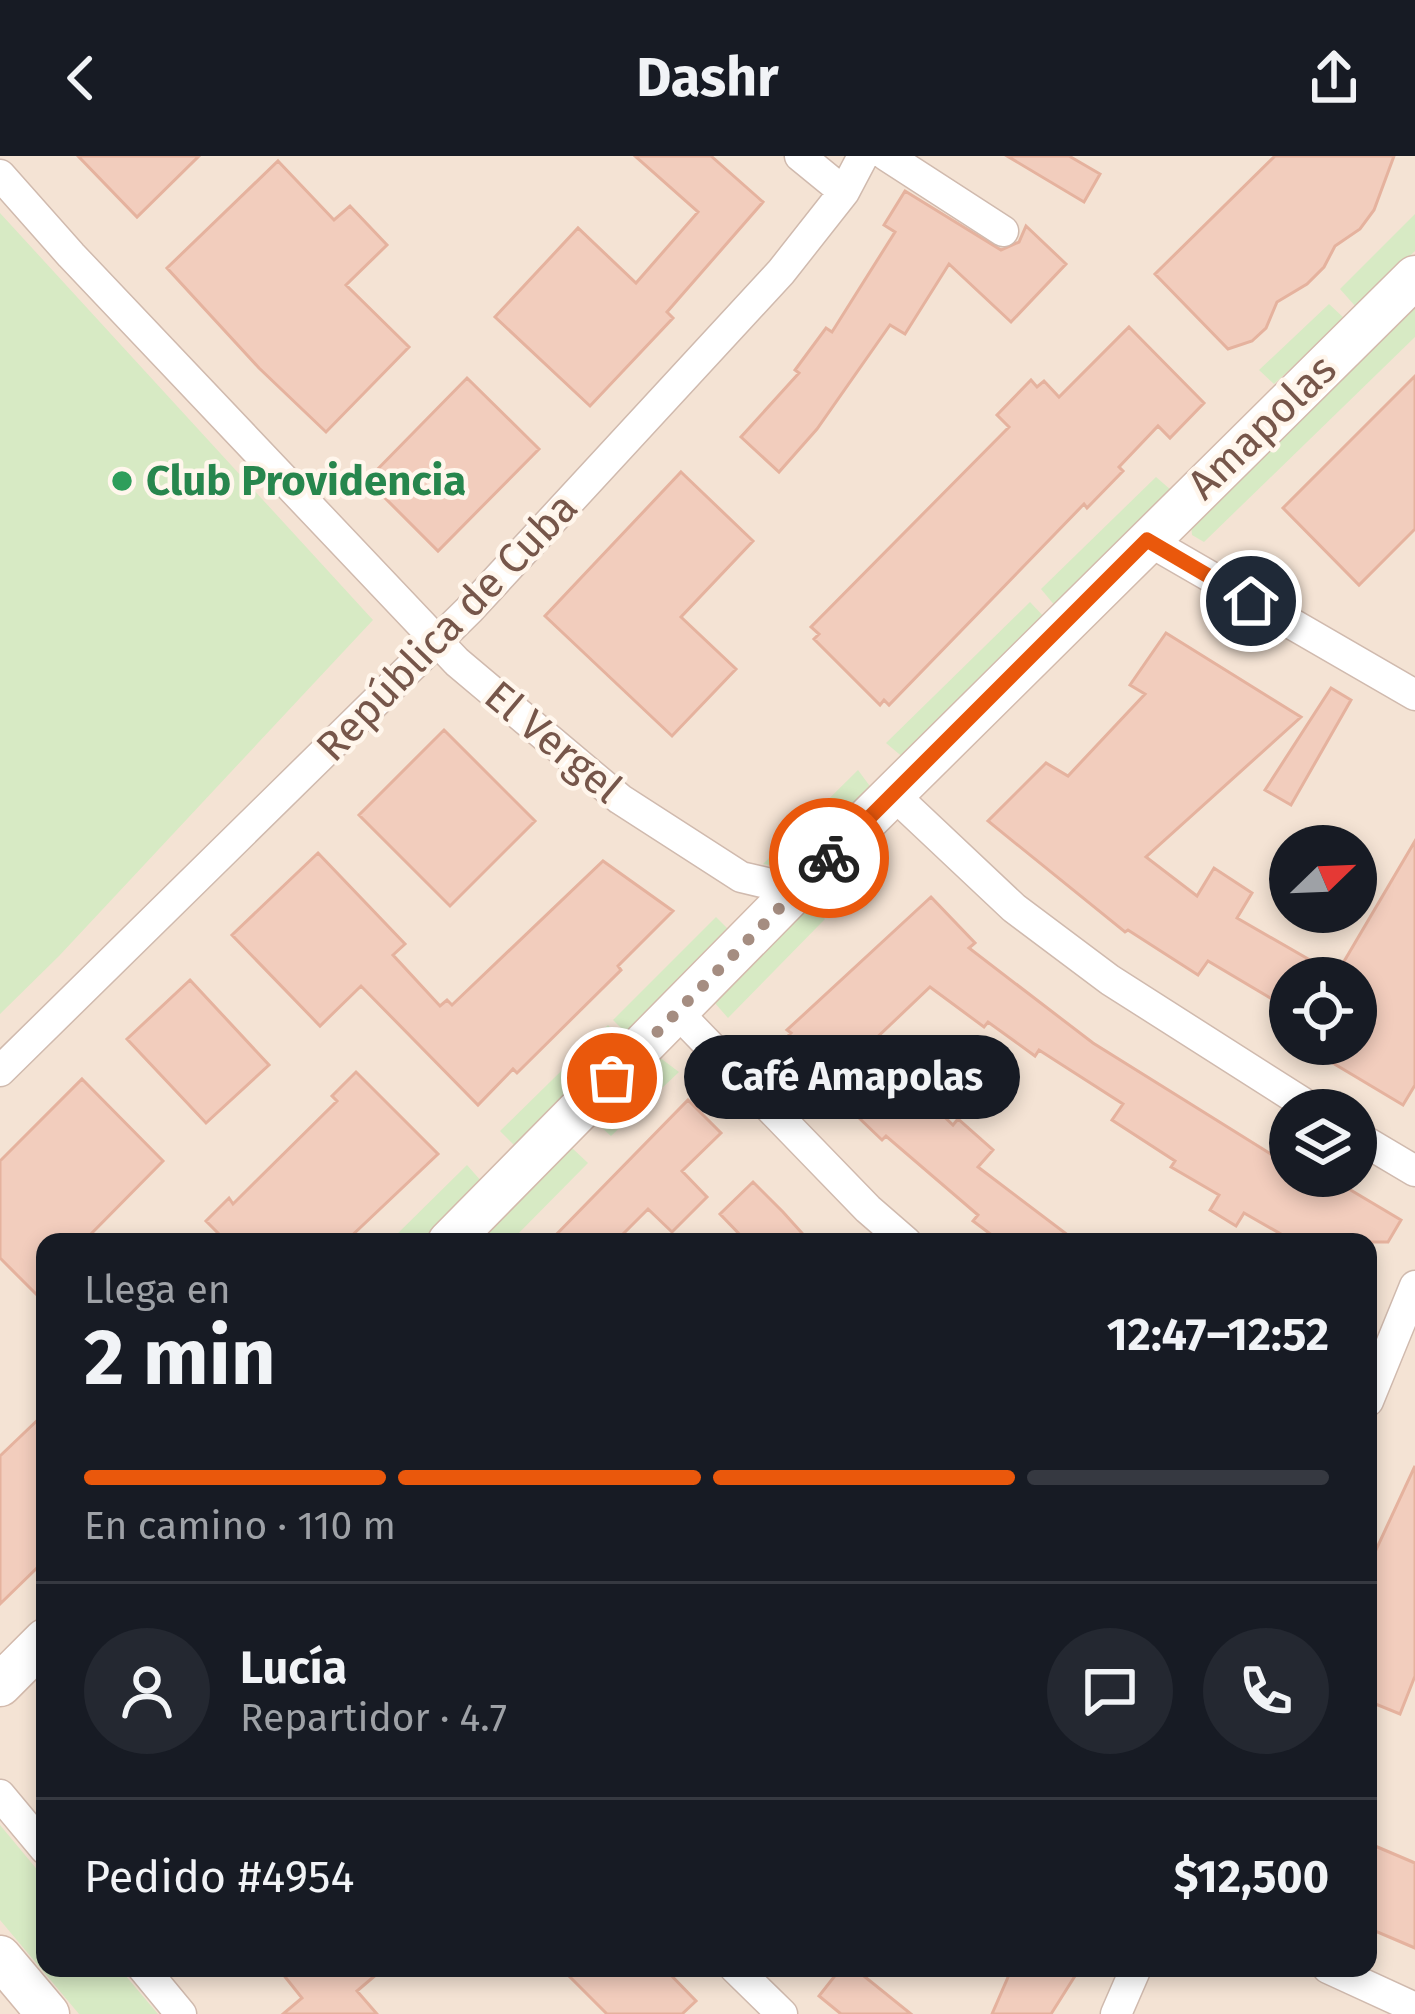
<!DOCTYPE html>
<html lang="es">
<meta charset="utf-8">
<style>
:root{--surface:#171b24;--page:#242831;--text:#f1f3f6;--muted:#9ea1a6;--line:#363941;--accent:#ea580c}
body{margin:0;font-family:"Fira Sans",sans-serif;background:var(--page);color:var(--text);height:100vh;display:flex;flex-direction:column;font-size:45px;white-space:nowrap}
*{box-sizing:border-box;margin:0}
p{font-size:39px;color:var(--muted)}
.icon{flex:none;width:66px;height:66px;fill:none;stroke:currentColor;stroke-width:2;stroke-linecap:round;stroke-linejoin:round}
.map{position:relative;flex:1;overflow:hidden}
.sheet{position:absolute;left:36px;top:1077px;width:1341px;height:744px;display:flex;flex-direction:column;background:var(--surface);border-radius:24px;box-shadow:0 6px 18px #0003}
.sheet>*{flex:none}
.needle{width:78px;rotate:67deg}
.fabs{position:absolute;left:1269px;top:669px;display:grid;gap:24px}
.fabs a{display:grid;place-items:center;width:108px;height:108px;border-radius:50%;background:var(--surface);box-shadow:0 6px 18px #0003;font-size:60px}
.pin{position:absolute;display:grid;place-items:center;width:102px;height:102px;color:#fff;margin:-51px;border:6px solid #fff;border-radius:50%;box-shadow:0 3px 12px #0007}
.courier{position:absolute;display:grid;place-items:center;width:120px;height:120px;margin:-60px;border:9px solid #ea580c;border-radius:50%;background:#fff;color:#222;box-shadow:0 3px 15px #0007}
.bubble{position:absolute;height:84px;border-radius:42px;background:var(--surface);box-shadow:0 6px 18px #0003;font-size:39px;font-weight:700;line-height:84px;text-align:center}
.summary em{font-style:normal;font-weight:700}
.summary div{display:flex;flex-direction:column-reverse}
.summary{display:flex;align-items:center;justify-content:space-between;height:204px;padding:0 48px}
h1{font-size:78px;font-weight:700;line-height:90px}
.bar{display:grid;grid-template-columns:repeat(4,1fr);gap:18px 12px;align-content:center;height:144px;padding:0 48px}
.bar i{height:15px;border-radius:9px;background:var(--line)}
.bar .selected{background:var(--accent)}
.bar p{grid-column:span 4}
.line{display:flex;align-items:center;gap:30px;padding:0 48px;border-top:3px solid var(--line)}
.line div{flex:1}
.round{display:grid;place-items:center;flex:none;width:126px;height:126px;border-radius:63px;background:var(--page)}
header{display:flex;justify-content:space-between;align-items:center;height:156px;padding:0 48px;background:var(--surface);font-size:54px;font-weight:700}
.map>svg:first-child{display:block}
.residential{fill:#f4e3d4;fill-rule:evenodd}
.green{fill:#d7eac4}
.building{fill:#f2cdbd;stroke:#e5b29e;stroke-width:3}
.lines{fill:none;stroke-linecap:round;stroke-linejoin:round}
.street-casing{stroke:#d0baae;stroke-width:33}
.secondary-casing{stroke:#d3baac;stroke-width:45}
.street{stroke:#fff;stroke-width:30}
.secondary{stroke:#fff;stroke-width:42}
.done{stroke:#a58d81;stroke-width:12;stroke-dasharray:0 21.6}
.route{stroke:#ea580c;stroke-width:15}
.leisure-dot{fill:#2e9e5b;stroke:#fff6ec;stroke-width:4.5}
.labels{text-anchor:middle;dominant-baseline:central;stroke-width:9;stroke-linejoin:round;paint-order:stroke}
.street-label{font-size:42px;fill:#76564a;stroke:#fff6ec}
.leisure-label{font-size:42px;font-weight:bold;fill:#27864d;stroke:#fff6ec;text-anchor:start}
</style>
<header><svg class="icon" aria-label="back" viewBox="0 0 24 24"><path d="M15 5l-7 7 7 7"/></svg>Dashr<svg class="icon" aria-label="share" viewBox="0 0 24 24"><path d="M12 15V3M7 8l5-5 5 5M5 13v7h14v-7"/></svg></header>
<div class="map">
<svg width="1415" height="1858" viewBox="0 0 1415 1858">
<rect width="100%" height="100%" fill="#fcf2e6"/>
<path class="residential" d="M0,0H1415V1858H0ZM1290,690H1356V756H1290ZM1290,822H1356V888H1290ZM1290,954H1356V1020H1290ZM45,1086H1368V1812H45Z"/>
<path class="green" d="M0,57L373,464L59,800L0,858Z
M1415,58V95L1356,151L1340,133Z
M1329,148L1345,163L1274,228L1259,214Z
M1415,149V181L1204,386L1192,379L1191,368Z
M1156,321L1171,334L1056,451L1041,433Z
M1030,446L1046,463L905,603L886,587Z
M858,614L872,633L796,707L782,711L763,708Z
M812,749L825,763L728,862L714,846Z
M716,761L732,777L629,880L613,864Z
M608,869L623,886L517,992L500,975Z
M659,901L679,916L611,980L593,964Z
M571,991L588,1007L510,1086H492L489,1076Z
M467,1009L482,1026L421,1086H389Z
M0,1669L45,1723V1812H119L158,1858H79L0,1764Z"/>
<path class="building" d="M78,0H199L137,61Z
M635,0H711L763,46L667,156L673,162L590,250L495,161L578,72L636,127L698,56Z
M1007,0H1069L1100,18L1084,46Z
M1275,0H1394L1374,54L1360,73L1335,90L1324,111L1307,128L1277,146L1266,172L1252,185L1228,193L1155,118Z
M278,5L334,64L350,50L387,89L346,129L409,191L326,276L259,212L167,112Z
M905,35L1001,94L1019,86L1026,70L1066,108L1011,166L949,108L905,178L890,169L817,273L779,316L741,281L799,217L795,214L826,172L832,176L895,76L884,69Z
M1129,171L1204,247L1170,282L1158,270L1119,311L1123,315L1087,352L1084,348L889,549L884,544L880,549L814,483L819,478L811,471L1009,271L997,259L1031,224L1037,231L1044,225L1059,241Z
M1415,220V373L1359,429L1283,352Z
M467,222L539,293L438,395L367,324Z
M681,316L753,385L681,461L736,513L672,580L545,460Z
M1166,477L1301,561L1146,701L1197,740L1214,712L1252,737L1237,762L1336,819L1415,685V929L1403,949L1301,888H1356V822H1290L1277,846L1208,805L1198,819L1128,774L1125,776L988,665L1046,607L1068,620L1145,538L1130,529Z
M1331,532L1351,544L1291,649L1265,634Z
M444,574L535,665L450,750L359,659Z
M318,697L405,788L393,799L440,850L447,844L452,849L603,705L673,755L618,810L621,814L517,917L513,913L478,949L361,830L320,870L232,779Z
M931,741L975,787L969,792L1093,887L1290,1010V1020H1327L1401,1064L1388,1086H1295L1244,1057L1236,1070L1210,1054L1219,1039L1171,1011L1175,1005L1112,964L1123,948L1039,894L1035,900L988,866L984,871L930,831L869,889L953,969L958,963L993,994L978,1011L1077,1086H1001L973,1065L978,1059L886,980L882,984L834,938L829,942L780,888L791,877L787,874Z
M190,824L269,909L206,967L127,883Z
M356,916L438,998L345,1086H227L206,1065L229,1042L233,1048L337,945L332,940Z
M82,923L163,1005L83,1086H45V1147L0,1102V1005Z
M688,944L721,977L682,1015L707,1041L672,1076L648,1053L615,1086H549Z
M753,1026L783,1056L810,1086H747L720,1058Z
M45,1257V1404L0,1448V1300Z
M1415,1310V1520L1400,1558L1368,1545V1411Z
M1368,1687L1415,1707V1792L1368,1772Z
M278,1812H384L357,1835L377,1858H283L302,1842Z
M561,1812H664L696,1845L682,1858H607Z
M841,1812H854L911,1858H841L819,1840Z
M1012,1812H1080L1051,1858H992Z"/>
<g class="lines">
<defs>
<path id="street" d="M800,0L844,36
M887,0L1003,75
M0,19L71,99L457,506L620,643L741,721L796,734
M1147,384L1415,539
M894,639L1014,752L1110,824L1314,954
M677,856L868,1053L906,1086
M0,915L469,454L781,116L844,36L863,0
M1356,980L1415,1015
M1368,1245L1415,1130
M0,1639L45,1693
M143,1812L181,1858
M735,1812L782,1858
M1328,1812L1415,1852
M1116,1858L1136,1812"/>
<path id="secondary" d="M449,1086L796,734L1415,121
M0,1529L45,1484
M0,1801L48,1858"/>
</defs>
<use href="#street" class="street-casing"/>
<use href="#secondary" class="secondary-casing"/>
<use href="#street" class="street"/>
<use href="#secondary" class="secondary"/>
</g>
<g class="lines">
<path class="done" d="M612,922L829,702"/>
<path class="route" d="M829,702L1147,384L1251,445"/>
</g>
<circle class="leisure-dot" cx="122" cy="325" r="12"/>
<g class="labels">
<g class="street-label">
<text transform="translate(1262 271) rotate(-44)">Amapolas</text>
<text transform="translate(447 471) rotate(-46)">República de Cuba</text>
<text transform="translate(553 586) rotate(40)">El Vergel</text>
</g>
<g class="leisure-label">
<text x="146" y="325">Club Providencia</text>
</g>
</g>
</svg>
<div class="fabs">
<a><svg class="needle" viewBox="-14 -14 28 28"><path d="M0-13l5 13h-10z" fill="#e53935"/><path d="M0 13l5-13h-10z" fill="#9ea1a6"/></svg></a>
<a><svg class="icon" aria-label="locate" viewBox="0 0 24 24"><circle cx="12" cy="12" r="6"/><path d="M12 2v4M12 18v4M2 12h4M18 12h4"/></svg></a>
<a><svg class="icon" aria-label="layers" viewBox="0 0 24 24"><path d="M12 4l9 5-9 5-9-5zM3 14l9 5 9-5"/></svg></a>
</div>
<div class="pin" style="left:612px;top:922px;background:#ea580c"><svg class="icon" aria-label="bag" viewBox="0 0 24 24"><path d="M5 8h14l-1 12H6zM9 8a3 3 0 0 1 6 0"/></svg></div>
<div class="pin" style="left:1251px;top:445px;background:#1f2937"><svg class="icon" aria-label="home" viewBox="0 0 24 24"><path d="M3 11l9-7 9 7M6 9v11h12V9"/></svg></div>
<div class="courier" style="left:829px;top:702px"><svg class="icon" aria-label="bike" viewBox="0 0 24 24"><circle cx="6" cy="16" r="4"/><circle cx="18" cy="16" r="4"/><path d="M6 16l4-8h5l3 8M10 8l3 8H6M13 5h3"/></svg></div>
<div class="bubble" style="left:684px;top:879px;width:336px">Café Amapolas</div>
<section class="sheet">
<div class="summary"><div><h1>2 min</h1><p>Llega en</p></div><em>12:47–12:52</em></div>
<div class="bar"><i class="selected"></i><i class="selected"></i><i class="selected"></i><i></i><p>En camino · 110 m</p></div>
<div class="line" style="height:216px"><a class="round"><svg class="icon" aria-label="person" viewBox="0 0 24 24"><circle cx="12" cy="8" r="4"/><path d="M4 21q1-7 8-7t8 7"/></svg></a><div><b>Lucía</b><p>Repartidor · 4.7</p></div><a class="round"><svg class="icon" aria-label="chat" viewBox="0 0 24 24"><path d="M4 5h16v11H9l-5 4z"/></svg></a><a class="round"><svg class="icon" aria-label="phone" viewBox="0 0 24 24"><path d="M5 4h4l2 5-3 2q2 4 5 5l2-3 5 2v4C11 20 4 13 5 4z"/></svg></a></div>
<div class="line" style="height:156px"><div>Pedido #4954</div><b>$12,500</b></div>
</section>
</div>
